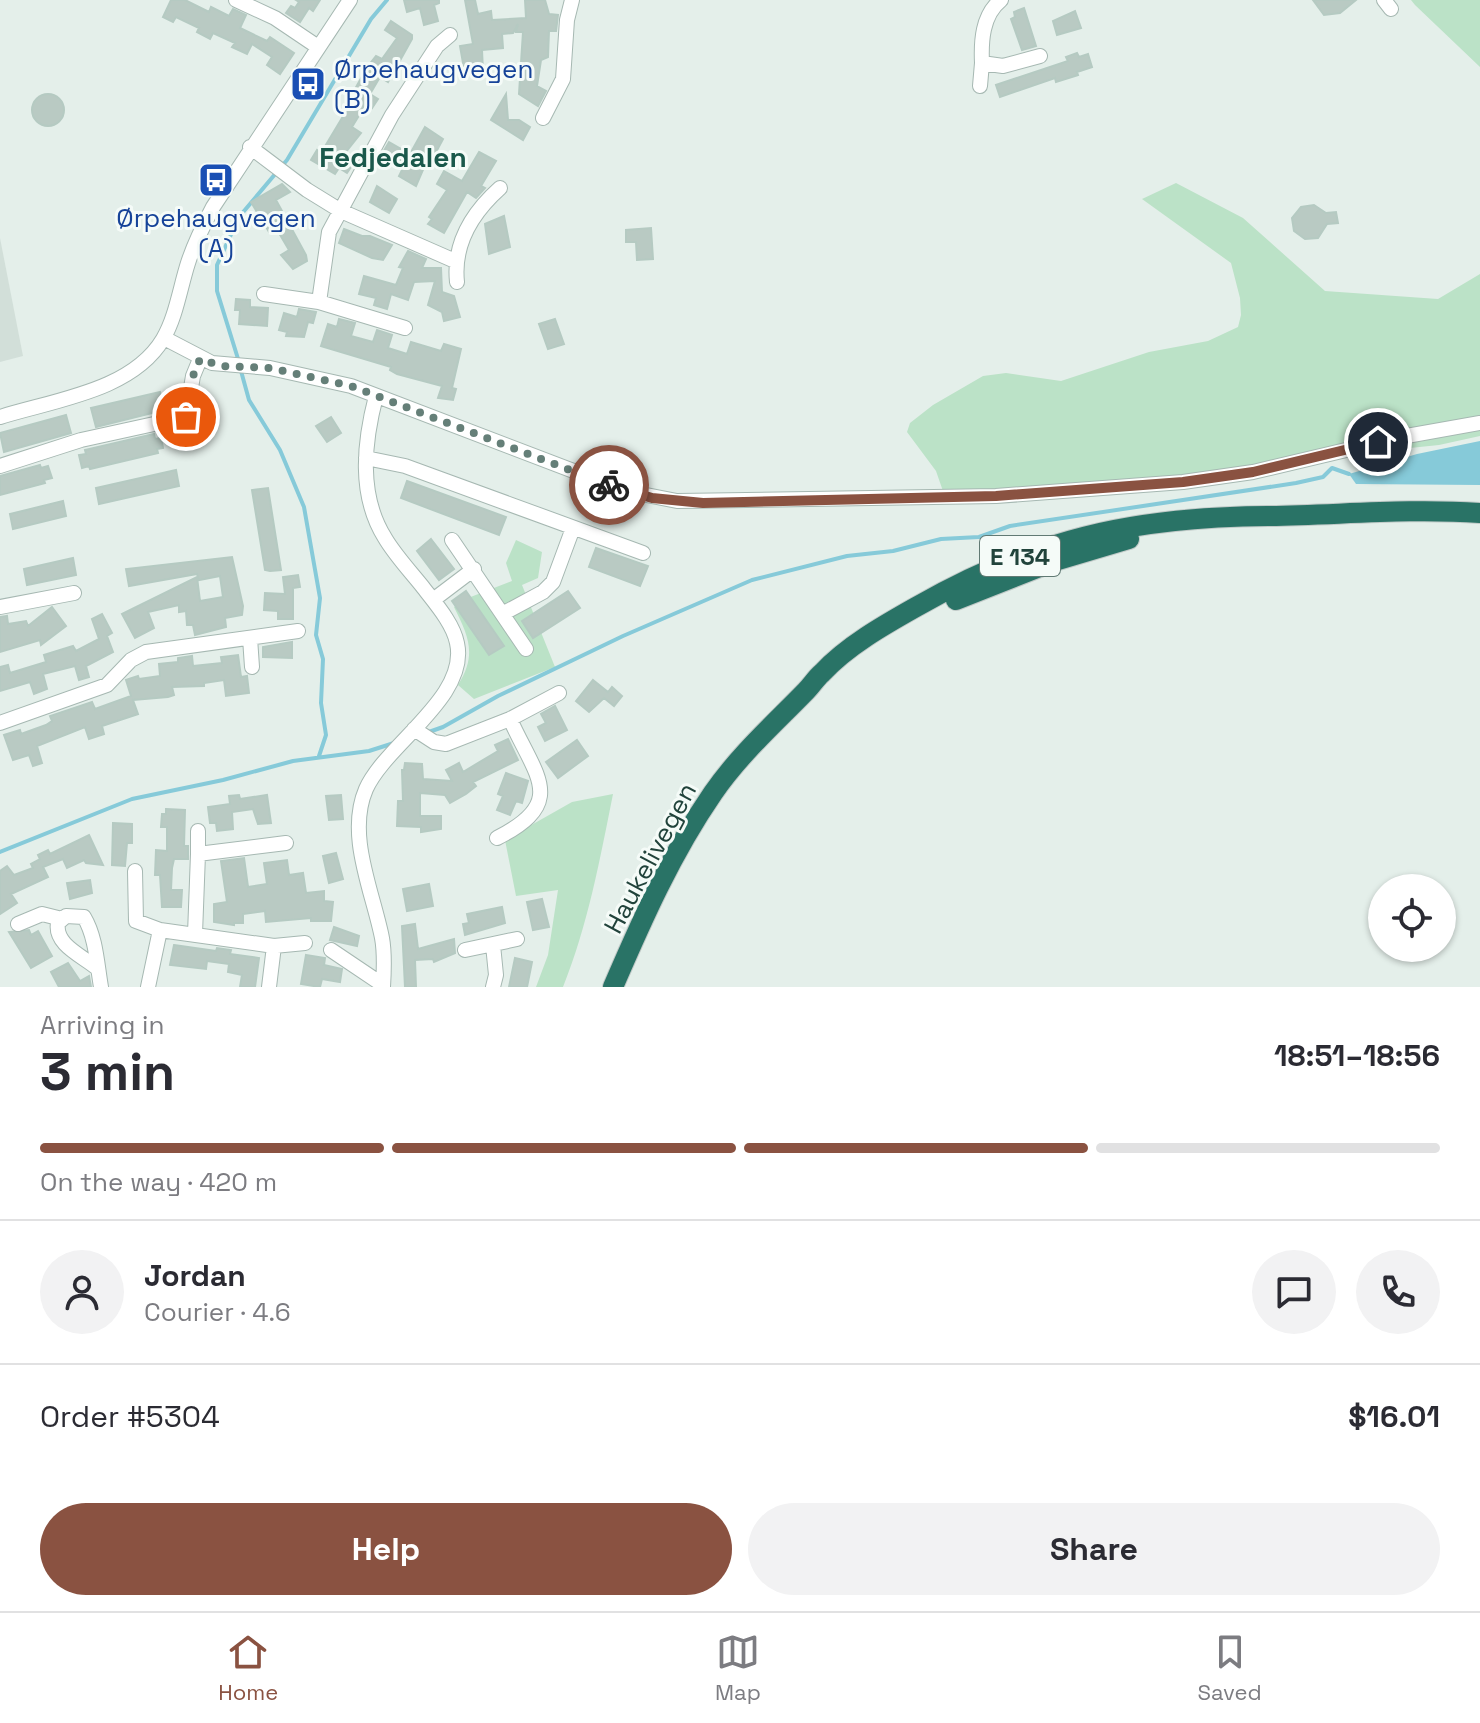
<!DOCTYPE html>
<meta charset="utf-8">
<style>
:root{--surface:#fff;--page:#f2f2f3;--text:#2b2b33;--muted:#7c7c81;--line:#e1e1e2;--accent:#8a5241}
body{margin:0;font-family:"Space Grotesk",sans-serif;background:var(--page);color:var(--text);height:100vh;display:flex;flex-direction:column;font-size:30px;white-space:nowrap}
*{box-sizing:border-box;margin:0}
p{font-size:26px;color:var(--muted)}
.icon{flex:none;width:44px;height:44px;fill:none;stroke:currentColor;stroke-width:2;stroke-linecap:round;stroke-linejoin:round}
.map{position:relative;height:987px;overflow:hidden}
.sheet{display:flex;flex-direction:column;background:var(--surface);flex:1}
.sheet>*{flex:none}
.tools{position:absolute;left:1368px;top:874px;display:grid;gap:16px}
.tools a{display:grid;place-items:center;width:88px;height:88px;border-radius:50%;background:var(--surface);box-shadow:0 2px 6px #0004;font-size:40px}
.pin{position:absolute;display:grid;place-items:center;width:68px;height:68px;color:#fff;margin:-34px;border:4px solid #fff;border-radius:50%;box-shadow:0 2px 8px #0007}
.courier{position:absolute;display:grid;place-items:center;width:80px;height:80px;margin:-40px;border:6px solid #8a5241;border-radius:50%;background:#fff;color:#222;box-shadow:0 2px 10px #0007}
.summary em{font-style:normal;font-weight:700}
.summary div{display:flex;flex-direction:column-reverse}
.summary{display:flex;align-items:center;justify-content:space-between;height:136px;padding:0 40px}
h1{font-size:52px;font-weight:700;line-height:60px}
.bar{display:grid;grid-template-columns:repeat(4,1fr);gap:12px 8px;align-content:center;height:96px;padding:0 40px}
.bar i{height:10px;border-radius:6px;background:var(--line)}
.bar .current{background:var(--accent)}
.bar p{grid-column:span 4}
.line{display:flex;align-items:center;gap:20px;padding:0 40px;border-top:2px solid var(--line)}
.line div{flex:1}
.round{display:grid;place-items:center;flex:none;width:84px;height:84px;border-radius:42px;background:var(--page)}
.action{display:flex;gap:16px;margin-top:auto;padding:16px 40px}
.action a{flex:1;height:92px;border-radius:48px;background:var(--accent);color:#fff;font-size:32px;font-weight:700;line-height:92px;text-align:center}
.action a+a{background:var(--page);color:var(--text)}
.tabs{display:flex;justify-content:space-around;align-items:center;height:112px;border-top:2px solid var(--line);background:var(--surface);font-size:22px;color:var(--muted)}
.tabs a{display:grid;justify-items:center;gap:4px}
.tabs .current{color:var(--accent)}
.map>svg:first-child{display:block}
.built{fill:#d2dfd9}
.green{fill:#bbe2c7}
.water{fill:#86cad9}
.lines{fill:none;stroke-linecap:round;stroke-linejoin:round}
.stream{stroke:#86cad9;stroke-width:4}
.building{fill:#b9cac3;stroke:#b5cac2;stroke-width:2}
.minor-casing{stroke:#a6b8b2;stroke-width:16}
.highway-casing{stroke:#c1cac8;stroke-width:22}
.minor{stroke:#fff;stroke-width:14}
.highway{stroke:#297366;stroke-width:20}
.done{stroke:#657f78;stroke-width:8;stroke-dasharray:0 14.4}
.route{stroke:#8a5241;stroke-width:10}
.labels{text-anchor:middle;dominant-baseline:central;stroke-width:6;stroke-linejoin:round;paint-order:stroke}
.shield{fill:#f5fbf8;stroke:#617a74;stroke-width:2}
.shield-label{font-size:24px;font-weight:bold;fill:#21433b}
.transit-label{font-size:26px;fill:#164399;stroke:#f5fbf8;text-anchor:start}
.street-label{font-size:26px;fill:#21433b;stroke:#f5fbf8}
.neighbourhood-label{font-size:28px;font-weight:bold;fill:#1a584b;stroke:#f5fbf8}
</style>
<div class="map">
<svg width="1480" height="987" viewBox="0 0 1480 987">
<rect width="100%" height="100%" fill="#e4efea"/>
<path class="built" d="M0,238L23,356L0,362Z"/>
<path class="green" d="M1411,0H1480V67L1415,5Z
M1176,183L1243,218L1325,291L1438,299L1480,274V436L1439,445L1371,452L1292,469L944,494L936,471L907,432L910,423L933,405L983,376L1006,373L1061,381L1149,352L1208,341L1238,327L1241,315L1240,298L1231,263L1142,199Z
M516,540L542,552L538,578L522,585L555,667L474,699L458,685C477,655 469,637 454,607L468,598L512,581L506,563Z
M613,794C600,859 588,925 563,987H536L548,955L558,890L516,896L505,840L572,802Z"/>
<path class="water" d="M1480,441V485L1356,484L1349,474L1417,454Z"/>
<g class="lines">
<path class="stream" d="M239,362L217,291V265L239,217L287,160L371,19L387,0
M241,371L249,400L280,450L304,507L320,598L316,635L323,659L321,703L326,735L319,756
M426,733L443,727L498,696L623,636L752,580L847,556L893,551L941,539L979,537L1010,526L1296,483L1323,477L1332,468L1349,474
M0,852L132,799L223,780L293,761L369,751L394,743"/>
</g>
<path class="building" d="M171,0H185L209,12L211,7L229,16L233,9L246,15L240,28L267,41L270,37L294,53L280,74L267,65L272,57L252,44L247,54L232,47L235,43L213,33L210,39L197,32L199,28L176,17L173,22L163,17Z
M296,0H320L313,11L309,8L300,22L286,13L291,6L295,8L299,2Z
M404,0H439V3L434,5L438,21L424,25L420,8L407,12Z
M465,0H475L478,14L491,11L492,20L526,18L525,0H545L549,14L558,15L556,31H549L548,57L541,60L537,86L546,91L538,106L519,94L523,32H516L518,24L513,33L502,34L503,48L482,50L483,71L465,74L460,46L473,44Z
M1313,0H1356L1340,13L1324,15Z
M1024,8L1036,46L1022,50L1011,19L1015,17L1014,12Z
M1075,11L1081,28L1057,35L1053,21Z
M391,21L412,35V39L388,82L380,77L370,94L378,99L372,108L366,104L352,127L361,133L342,157L353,164L347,173L339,168L335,174L311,160L317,150L321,153L354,98L351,96L368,66L376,56L382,59L397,38L385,30Z
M1077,53L1079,57L1088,54L1092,67L1077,72L1078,75L1056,82L1055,78L1000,97L996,85L1068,61L1066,57Z
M32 110a16 16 0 1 1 32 0a16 16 0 1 1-32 0Z
M506,94L508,120H519L530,127L523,140L491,120Z
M425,127L443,139L435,154L431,151L416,186L399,176L404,166L382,154L389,142L410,154Z
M479,152L496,161L481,186L485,188L476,198L467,192L444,233L428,224L432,219L429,217L447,190L437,184L444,171L462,181Z
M282,184L290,192L276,200L306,255L307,261L293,269L281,255L289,250L276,228L269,232L251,202Z
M377,186L397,199L389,213L370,202Z
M1314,205L1326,213L1336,212L1338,223L1327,224L1318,238L1305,239L1294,231L1292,218L1301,207Z
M504,216L510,247L489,254L485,224Z
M651,228L653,259L637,260L636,242H626V230Z
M344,229L362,236H370L392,245L383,260L372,258L339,243Z
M408,251L426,259L422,268H441L442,292L454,296L460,317L444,321L442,312L428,305L435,281L414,282L408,300L391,294L387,309L374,305L376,298L359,294L364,276L396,285L403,268L399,267Z
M236,299L250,300V307L268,308L267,326L239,324L240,310H235Z
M299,309L316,312L313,323L308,322L304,337L286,336L287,332L279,330L284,313L297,317Z
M339,319L355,323L351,336L373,342L377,330L392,335L388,348L407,354L411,342L441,351L444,344L461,349L452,388L456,389L453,400L438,398L442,386L397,374L390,370L391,367L321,346L328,324L337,327Z
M555,319L564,344L548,349L539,324Z
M160,392L164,410L96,427L91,408Z
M66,415L71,433L4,452L0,433Z
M331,417L341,433L327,442L316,426Z
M154,434L155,439L161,438L163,448L157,449L158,453L90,469L89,466L82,468L79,455L86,454L85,450Z
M40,465L41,468L48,466L52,478L44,480L45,483L0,495V476Z
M176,470L179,486L99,504L96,488Z
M407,481L506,517L499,535L401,498Z
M268,488L281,570L270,571L265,570L252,490Z
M63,501L66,516L13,529L10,514Z
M431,539L454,569L439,580L417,551Z
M596,548L648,566L640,586L589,567Z
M232,557L243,606L242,615L225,618L226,627L195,635L193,625H187L186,611L179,612V605L148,612L154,628L135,638L122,614L197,577L200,601L223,597L220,576L199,580L197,574L129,586L126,569Z
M73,558L76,575L27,585L24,569Z
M298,575L300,587L293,588V619H278V611L264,610L265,593L285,594L283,577Z
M466,591L504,646L489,655L452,601Z
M568,591L580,608L533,638L522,621Z
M52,607L66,626L41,645L40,640L0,652V617L7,616L8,624L26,621L28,626Z
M102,614L112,633L107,636L113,652L86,666L89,677L79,680L75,666L43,674L47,689L34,694L30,682L0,691V667L8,665L10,673L46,662L44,655L73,646L76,651L99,639L92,619Z
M292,642V658L263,657V647Z
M238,655L241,677L247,676L249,693L226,696L224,680L204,683V686L172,687L174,695L168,697L133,700L138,714L102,726L104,734L89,739L85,727L37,746L42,763L33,766L29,755L13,760L4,735L20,730L21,734L46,725L52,721L50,716L92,702L95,709L131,696L126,680L138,676L139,679L160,676L159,664L178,662V658L192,656L193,666L222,663L221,657Z
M593,680L608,692L612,687L622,696L614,706L604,698L589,712L576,701Z
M555,706L567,730L545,741L538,727L546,723L541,714Z
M508,739L518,760L473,782L476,786L466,794L450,803L445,795L420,793V816H441V829L421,832V827L397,826L398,801H403L402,770H404L405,763L422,764L423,779L452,781L446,770L459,763L463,772L498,751L495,745Z
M577,740L588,756L558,778L546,762Z
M506,773L528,781L522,803L516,801L510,815L497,810L503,796L498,794Z
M239,795L240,799L267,795L271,823L258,824L253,809L232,812L233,829L217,831L216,823H210L208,807L230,804L229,796Z
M341,795L343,819L329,820L326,796Z
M166,809L185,810L184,846H188V859H174L172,868L171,890H182L181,907H162L160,875H155L156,850L167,851V827H161L162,814H166Z
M113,823L132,824V843H127L125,866L112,865Z
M89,835L103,865L86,863L84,860L67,868L63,859L43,867L48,877L11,894L17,903L0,914V871L7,866L14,875L33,868L31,864L40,859L38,855L48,850L50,854Z
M336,853L343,879L329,883L323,856Z
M244,858L248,887L267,884L264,863L287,860L289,875L303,873L306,893L324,891V901L333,902L331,921H311V918L266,922L265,911L243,914V923H234V925L214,922V904L227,902L221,861Z
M90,880L92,893L70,899L67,883Z
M429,884L433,906L407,911L403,889Z
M542,899L549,927L533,930L527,902Z
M502,907L505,923L465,935L463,924L469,923L467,914Z
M415,924L418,949L454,939L455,953L434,962L433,959L415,960L416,987H405L402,926Z
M334,927L359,936L357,946L330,940Z
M29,930L31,935L38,931L52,956L31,968L9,932Z
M174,945L216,951L217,948L231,950L230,954L259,958L255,987H240L242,975L228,972L229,964L207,961L206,969L170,965Z
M306,955L325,958L324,965L342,969L340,982L322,979L320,987L301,984Z
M515,958L532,962L527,987H509Z
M68,963L80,981L89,976L91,987H59L51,972Z"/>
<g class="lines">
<defs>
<path id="minor" d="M236,0L275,18L318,47
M1001,0C982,15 981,42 982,63L1003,66L1040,56
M1384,0L1391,9
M980,86L982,63
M543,118L563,79L567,20L572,0
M250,147L307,190L341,211L455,261
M457,282C453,244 472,213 500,188
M264,294L319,302
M405,328L319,302L329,232L392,115L437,46L450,35
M164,338L212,363L270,368L351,386L626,491L677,501L996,496L1183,482L1253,472L1401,437L1480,423
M376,396C364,442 358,495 385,538C395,555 410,571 422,586C435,603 453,623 457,643C469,697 386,744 366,789C346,835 373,892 382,938C385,954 384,971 383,987
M0,417C54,400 132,391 163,339C176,317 180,288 188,263C194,244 203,226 213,207L350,0
M366,458L405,466L643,553
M0,466L81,440L186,417L193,376L200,359
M452,540L526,649
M433,600L474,569
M0,607L74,593
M504,613L543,592L553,582L573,528
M250,638L252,667
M0,723L107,685L131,660L146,652L298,631
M414,729L434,742L446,744L510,719L559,693
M198,831V854
M497,838C568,802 536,777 510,719
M135,871L136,921L160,930
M18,924L42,914L62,919
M195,934L198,854L286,843
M274,946L305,943
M331,950L383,985
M465,950L517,939
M98,969C83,956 54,945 58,923L66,916L84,917C96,937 97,964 101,987
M148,987L160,930L274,946L269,987
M493,987L496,975L493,945"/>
<path id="highway" d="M956,600L1055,561L1129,539
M613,987C642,920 671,854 713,793C740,754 773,725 806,691C812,685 816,678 822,673C847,646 884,625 916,607C1035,539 1132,517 1268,516C1339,515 1409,508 1480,513"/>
</defs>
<use href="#minor" class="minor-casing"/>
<use href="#highway" class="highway-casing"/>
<use href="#minor" class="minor"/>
<use href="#highway" class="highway"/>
</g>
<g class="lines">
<path class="done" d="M186,417L193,376L200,359L222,366L270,368L351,386L609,485"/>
<path class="route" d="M609,485L652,498L703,503L996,496L1183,482L1253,472L1378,442"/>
</g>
<defs>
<symbol id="bus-square" viewBox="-11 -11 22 22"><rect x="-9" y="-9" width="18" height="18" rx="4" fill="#1a4fb4" stroke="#f5fbf8"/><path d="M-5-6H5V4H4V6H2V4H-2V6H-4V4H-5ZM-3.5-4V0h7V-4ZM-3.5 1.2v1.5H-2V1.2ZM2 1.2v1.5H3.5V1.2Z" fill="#fff"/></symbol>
</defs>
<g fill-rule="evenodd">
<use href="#bus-square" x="288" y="64" width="40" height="40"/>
<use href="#bus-square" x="196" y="160" width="40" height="40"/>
</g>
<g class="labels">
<rect class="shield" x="980" y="536" width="80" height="40" rx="6"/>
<g class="shield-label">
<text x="1020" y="556">E 134</text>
</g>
<g class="transit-label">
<text x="334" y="69">Ørpehaugvegen<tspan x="334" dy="30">(B)</tspan></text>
<text x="216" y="218" text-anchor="middle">Ørpehaugvegen<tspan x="216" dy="30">(A)</tspan></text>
</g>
<g class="street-label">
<text transform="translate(650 858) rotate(-62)">Haukelivegen</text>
</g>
<g class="neighbourhood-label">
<text x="393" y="157">Fedjedalen</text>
</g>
</g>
</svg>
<div class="tools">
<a><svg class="icon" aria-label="locate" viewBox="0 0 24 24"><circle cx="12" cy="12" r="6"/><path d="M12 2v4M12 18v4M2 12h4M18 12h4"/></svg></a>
</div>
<div class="pin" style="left:186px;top:417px;background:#ea580c"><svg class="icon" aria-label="bag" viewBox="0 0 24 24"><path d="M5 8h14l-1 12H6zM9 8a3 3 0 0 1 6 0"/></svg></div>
<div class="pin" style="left:1378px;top:442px;background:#1f2937"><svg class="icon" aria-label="home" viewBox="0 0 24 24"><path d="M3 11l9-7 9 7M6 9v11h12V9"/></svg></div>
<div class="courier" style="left:609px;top:485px"><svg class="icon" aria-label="bike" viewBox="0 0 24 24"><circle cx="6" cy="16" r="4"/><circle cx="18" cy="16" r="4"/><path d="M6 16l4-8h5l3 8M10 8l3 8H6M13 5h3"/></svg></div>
</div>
<section class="sheet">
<div class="summary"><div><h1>3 min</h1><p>Arriving in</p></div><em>18:51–18:56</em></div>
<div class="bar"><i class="current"></i><i class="current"></i><i class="current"></i><i></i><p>On the way · 420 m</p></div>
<div class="line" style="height:144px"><a class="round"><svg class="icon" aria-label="person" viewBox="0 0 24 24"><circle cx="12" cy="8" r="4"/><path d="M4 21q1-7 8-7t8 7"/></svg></a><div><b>Jordan</b><p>Courier · 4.6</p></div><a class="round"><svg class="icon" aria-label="chat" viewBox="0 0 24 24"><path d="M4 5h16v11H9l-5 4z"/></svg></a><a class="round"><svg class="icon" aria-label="phone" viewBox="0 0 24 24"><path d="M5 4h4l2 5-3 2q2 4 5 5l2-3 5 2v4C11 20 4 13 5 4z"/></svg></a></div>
<div class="line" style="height:104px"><div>Order #5304</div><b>$16.01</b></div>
<div class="action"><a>Help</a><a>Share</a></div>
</section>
<nav class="tabs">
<a class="current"><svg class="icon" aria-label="home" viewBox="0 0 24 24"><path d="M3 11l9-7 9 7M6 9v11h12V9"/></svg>Home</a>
<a><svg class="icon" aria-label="map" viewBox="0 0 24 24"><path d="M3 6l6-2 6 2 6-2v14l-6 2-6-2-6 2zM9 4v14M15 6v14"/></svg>Map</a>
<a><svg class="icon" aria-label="saved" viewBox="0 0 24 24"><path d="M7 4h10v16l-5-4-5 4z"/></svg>Saved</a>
</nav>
